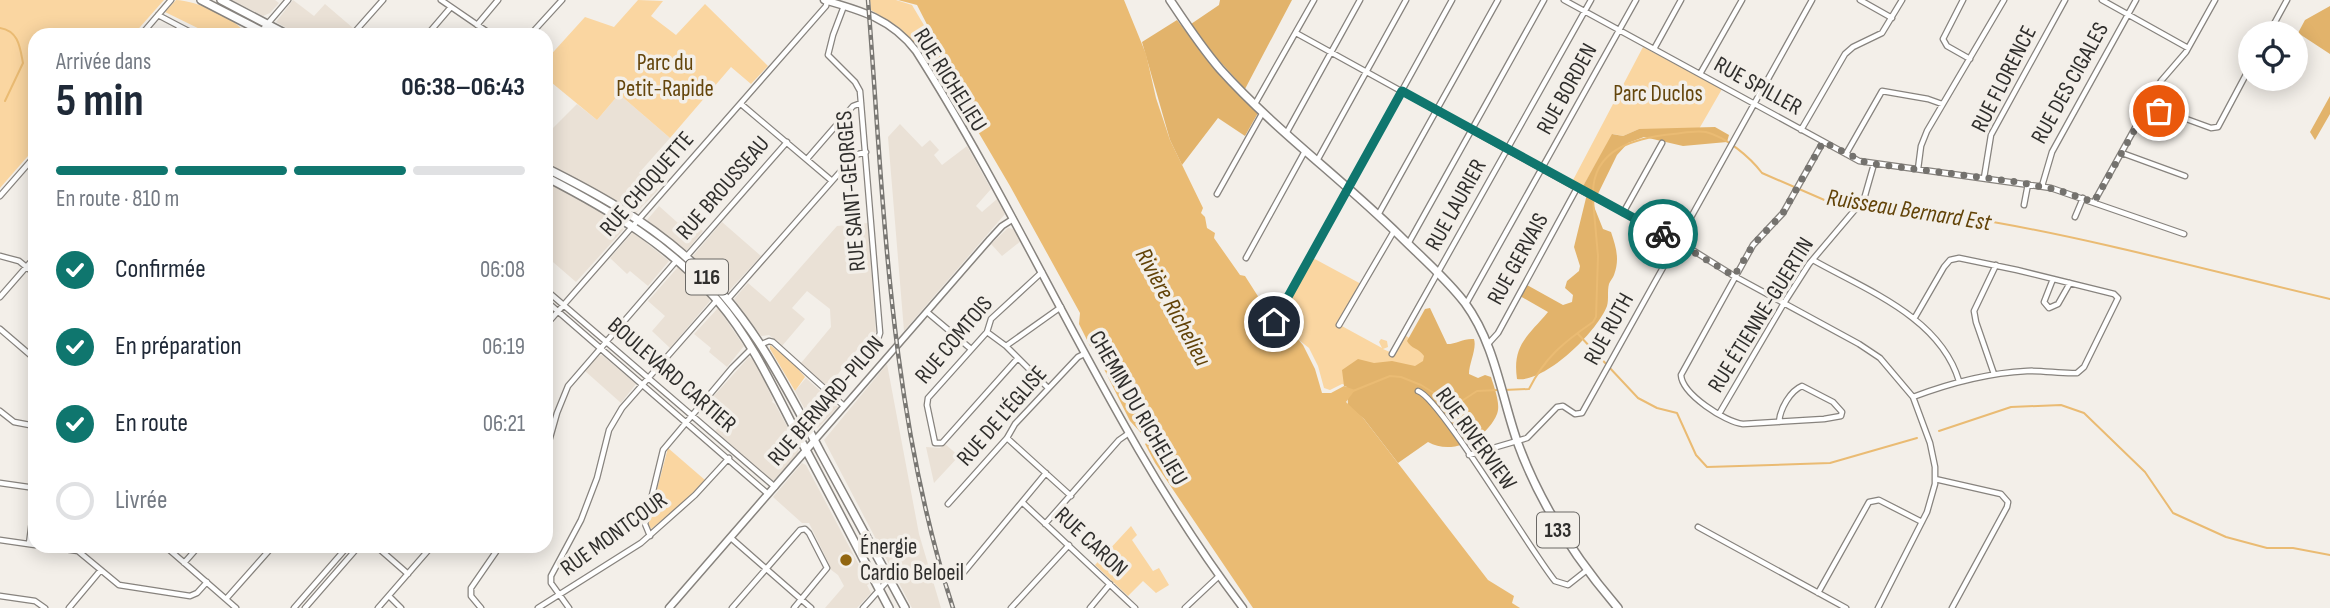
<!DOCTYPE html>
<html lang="fr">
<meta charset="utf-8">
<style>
:root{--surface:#fff;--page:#f6f6f7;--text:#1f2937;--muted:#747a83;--line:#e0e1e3;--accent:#0f766e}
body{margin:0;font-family:"Sofia Sans Condensed",sans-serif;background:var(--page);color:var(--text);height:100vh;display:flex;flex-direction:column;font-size:26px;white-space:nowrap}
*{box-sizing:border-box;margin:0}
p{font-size:23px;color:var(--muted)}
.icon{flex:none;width:38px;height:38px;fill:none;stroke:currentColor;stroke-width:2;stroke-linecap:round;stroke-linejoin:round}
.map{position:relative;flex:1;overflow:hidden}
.panel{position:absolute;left:28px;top:28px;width:525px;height:525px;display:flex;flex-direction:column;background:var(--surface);border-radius:21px;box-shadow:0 4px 18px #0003}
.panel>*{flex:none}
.controls{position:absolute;left:2238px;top:21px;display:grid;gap:14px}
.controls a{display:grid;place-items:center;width:70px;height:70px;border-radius:50%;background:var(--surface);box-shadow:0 4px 18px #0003;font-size:35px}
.pin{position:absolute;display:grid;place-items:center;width:60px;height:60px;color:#fff;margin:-30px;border:4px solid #fff;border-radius:50%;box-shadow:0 2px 7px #0007}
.courier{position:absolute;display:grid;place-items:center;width:70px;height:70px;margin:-35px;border:5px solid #0f766e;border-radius:50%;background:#fff;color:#222;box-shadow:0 2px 9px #0007}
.headline em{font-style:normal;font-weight:700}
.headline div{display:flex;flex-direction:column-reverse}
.headline{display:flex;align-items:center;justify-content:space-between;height:119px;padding:0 28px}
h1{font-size:46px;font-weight:700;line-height:52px}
.bar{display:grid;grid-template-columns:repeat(4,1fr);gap:10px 7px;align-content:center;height:84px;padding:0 28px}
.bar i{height:9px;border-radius:5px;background:var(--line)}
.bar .current{background:var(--accent)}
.bar p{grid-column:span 4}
ol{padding:0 28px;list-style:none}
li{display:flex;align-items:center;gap:21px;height:77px}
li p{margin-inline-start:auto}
li .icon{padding:7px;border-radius:50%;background:var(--accent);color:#fff;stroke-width:4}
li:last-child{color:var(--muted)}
li i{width:38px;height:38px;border:4px solid var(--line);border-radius:50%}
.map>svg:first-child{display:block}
.built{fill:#eae1d6}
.green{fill:#fad6a1}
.forest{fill:#e2b36b}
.water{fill:#eabb73}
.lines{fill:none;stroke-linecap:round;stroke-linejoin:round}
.stream{stroke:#eabb73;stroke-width:2}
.minor-casing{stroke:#87837e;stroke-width:7}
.tertiary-casing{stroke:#87837e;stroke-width:8}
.secondary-casing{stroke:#87837e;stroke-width:9}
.primary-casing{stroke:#87837e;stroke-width:10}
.minor{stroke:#fff;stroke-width:4.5}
.tertiary{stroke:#fff;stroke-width:5}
.secondary{stroke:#fff;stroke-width:6}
.primary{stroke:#fff;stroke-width:7}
.rail-casing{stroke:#797773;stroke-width:4.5}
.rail{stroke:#f3efe9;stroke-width:2;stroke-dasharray:5;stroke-linecap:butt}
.done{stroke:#74726e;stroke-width:7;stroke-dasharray:0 12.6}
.route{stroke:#0f766e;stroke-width:9}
.poi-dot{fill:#926610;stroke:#f3efe9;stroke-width:2.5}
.labels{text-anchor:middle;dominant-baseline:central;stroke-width:7;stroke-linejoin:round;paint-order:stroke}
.shield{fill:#f3efe9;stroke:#6a6865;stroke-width:2}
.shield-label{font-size:21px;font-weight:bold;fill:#2f2e2c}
.park-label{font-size:23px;fill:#64450b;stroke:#f3efe9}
.street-label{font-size:23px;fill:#2f2e2c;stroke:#f3efe9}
.poi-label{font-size:23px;fill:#2f2e2c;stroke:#f3efe9;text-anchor:start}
.water-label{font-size:24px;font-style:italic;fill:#624308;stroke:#f3efe9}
</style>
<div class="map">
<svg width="2330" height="608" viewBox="0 0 2330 608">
<rect width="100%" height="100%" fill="#f3efe9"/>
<path class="built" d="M231,0H275L279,3L270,13L263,16Z
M293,0L314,16L325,4L353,28L347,35H299L276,22Z
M619,94L670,138L639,173L658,190L636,213L612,198L546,163V135L577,104L597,120Z
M900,124L922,147L930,140L939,150L934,155L942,165L967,146L991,189L976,206L982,212L997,199L1005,214L904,331L888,137Z
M546,182L606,214L622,224L621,227L624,229L576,282L546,256Z
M659,206L678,223L684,216L703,231L687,250H684L647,220Z
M722,222L761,256L728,292L692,257Z
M868,223L876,332L859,347L828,387L801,363L831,327L830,309L807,291L792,308L805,319L782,346L769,335L761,336L734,299L748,283L770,302L837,226Z
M1008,228L1014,229L1021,241L1002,256L991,244Z
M633,232L669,261L648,286L630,271L627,274L610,258Z
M678,267L707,295L710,301L670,348L652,331L665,316L648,301Z
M718,308L744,346L727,367L709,352L711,348L694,334Z
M602,355L636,384L621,403L585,371L598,356Z
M749,357L753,359L760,370L773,400L772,402L775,404L799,448L798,454L773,481L715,431L730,414L712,398Z
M887,364L919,534L941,608H912L824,440Z
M806,378L838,407L818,428L813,425L795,391Z
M945,444L959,456L934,483L926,447L940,448Z
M802,463L806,465L869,584L867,585L871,593L857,608H825L844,586L838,575L830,569L829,564L809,523H802L773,497Z"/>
<path class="green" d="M0,0H164L133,35H35V148L0,188Z
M176,0C195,0 240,20 246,35H212L165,12Z
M638,0L663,1L651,16L676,35L705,4L768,66L751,84L731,67L670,138L619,94L597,120L546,78L548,72L546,60L585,17L614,27Z
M870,0H896L912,5L934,42L921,52L900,28L871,10Z
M1643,47L1722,89L1699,129H1639L1623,136L1613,134L1582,188L1572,182Z
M1313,258L1363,285L1340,325L1382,348L1379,342L1381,339L1387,341L1388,347L1383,349L1392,353L1403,334L1433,353L1415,379L1355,387L1342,384L1330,390L1324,388L1318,366L1309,348L1277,323Z
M770,345L791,361L805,377L795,391L770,349Z
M668,448L705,480L681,505L651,529L648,523Z
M1131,526L1137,535L1132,540L1153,571L1159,568L1169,585L1156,593L1143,581L1128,596L1095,565Z"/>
<path class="forest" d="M1220,0H1292L1245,89L1214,55L1191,24L1219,5Z
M2330,6V54L2298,33L2305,20Z
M1177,20L1222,78L1258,113L1245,136L1218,118L1182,165L1170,140L1142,42Z
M2330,96V114L2315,140L2310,132Z
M1715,127L1729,135L1727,142L1683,146L1644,137L1628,143L1617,155L1593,204L1603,229L1611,232C1616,247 1620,259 1614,275C1613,278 1610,281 1609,284C1607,291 1609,299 1607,306C1597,332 1545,383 1517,379C1512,345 1528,336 1548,312L1520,296L1527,285L1563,305L1572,302L1573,295L1565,288L1567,281L1579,271L1580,266L1574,247L1586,198L1587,191L1582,188L1612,134L1623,136L1639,129Z
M1430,308L1447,344C1457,344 1464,338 1474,339C1477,349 1469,363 1469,374L1478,378L1485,375L1491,377C1494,387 1501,404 1497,414C1487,439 1452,456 1428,442L1398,463L1364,419L1348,406L1347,387L1344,386L1342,370L1358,359L1374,363L1392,361L1415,366L1423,361L1424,356C1419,348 1411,349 1407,341L1425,309Z"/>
<path class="water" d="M898,0H1124L1146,54L1156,98L1170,140L1203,208L1201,213L1205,217L1207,228L1215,233L1214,238L1240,275L1245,276L1275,323L1296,337L1303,345L1315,369L1322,393H1331L1344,386L1355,390L1346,402L1364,419L1488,580L1514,596L1512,603L1520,608H1253L1155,463L1145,444L1151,439L1148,433L1142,434L1130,421L1093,347L1090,346L1079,324L1080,313L1010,186L930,50L936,42L917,5Z"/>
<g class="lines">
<path class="stream" d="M0,28C19,31 20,48 23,63L5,101
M1593,195C1592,148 1636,138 1673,134C1683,133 1696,130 1706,132C1726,137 1750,157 1762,173L1829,202L1856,206
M1861,207C1905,215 1949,214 1993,222C2106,242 2218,273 2330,299
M1578,334L1638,398L1657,408L1677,413L1696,455L1707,467L1830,463L1917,438
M1504,390L1529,389C1545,357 1564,342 1593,322L1596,317L1598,256L1593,200
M1353,391L1390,376L1401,377L1421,385L1450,403L1457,404L1477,391L1498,390
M1939,431L2011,407L2061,405L2084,413L2145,472L2173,513L2226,537L2267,548H2293L2330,555"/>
<defs>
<path id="minor" d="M441,0L492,35
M1564,0L1859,161L2051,188L2184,234
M1860,0L1892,18
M1963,0L1943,39L1947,46L1970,59
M2102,0L2188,48
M844,6L833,35L828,55L855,82L860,91L880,333L876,345
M158,15L196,35
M477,25L498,0
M1296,33L1584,192L1678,241L1734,276L1859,344L1880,358L1913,397L1930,443L1935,467V484L1927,512L1878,608
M2269,33L2287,0
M141,35L171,0
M176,35L179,27
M258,35L288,0
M352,35L383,0
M427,35L451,7
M530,35L562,0
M1654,49L1681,0
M1700,74L1742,0
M741,104L832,181
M1255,104L1314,0
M2148,105L2211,128L2218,127L2250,67
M1801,130L1845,54L1853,47L1882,33L1902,0
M1287,132L1360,0
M2122,153L2185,176
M1846,154L1882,91L1928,99L1942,104
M807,159L853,106L861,103
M1318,159L1406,0
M1918,169L1921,146L1927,131L2004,0
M1984,178L1991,135L2065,0
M2042,186L2052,152L2136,0
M1217,194L1263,112
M0,196L35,156
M2094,202L2161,81L2186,52L2215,0
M2024,205L2028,184
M1623,213L1662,143
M1378,215L1498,0
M2075,217L2083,198
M1408,244L1544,0
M0,256L19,261L35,274
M686,257L787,142
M1246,258L1305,151
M1813,260C1866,290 1940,317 1959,381
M2053,279L2044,302L2049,308L2058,304L2070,283
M546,290L775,487
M0,297L35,257
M728,299L855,155L866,152
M546,301L768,494
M1466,304L1636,0
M927,312L971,349
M1274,322L1452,0
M546,325L826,6L827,1
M1339,325L1394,231
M0,329L35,359
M987,332L1006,346L1048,388
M762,344L769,341L773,342L844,406
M1488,344L1498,333L1577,188
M1006,346L1061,307
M1392,354L1591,0
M1017,359L942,443H935L927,405L928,398L987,332L991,319L1042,272
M1994,374L1976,322L1974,311L1996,265
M1418,391C1440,398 1531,552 1555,581L1568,585L1587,570
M1913,397C1950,383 1987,373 2027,371C2044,370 2060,374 2077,373L2084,367L2118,298L2114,294L2017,270L1959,258L1950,260L1944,267L1914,319
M0,411L14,422L35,426
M1719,414L1784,303L1809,264L1864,199L1874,164
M1779,422C1780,409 1790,391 1802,386L1833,402L1842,412L1841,416L1824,419L1743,424C1725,422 1682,394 1681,375L1753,245L1783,213L1823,142
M1007,438L1071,496
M546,452L557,413L568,386L677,260
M1469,455L1527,438L1557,407L1563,406L1575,414L1582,413L1812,0
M1935,479L2001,494L2008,502L2007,507L1952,608
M0,483L35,488
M1022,502L1135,608
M948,504L1007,438L1015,424L1078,357L1084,354
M1045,524L1119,440L1129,433
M1698,527L1846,608
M650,536L645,524L663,450L732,368L752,348
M731,538L811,608
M0,540L35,545
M29,544L35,498
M44,546L78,551L119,585L190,596L197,593L207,582
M165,546L236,608
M376,546L408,574
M184,563L199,546
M964,572L1046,473
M1818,593L1869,502L1879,500L1922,522
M0,596L35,601L45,608
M389,596L401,608
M226,599L273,546
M69,608L100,571
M294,608L348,546
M305,608L359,546
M378,608L432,546
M481,608L471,596V588L500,546
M538,608L641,543L695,495L729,458
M569,608L551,583V576L581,520L597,478L609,430L622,408L717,300
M732,608L800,530L805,529L809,533L827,568L794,608
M863,608L889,579
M1011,608L1069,545
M1090,608L1110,584
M1185,608L1219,576"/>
<path id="tertiary" d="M815,440L990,239L1002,226L1013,219"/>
<path id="secondary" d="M824,0C860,10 892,19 916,51C1032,233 1112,436 1243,608
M669,608L815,440"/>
<path id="primary" d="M201,0L269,35
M221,0L288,35
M1170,0C1186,24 1201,47 1220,69C1274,129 1341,178 1399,235C1421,257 1446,278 1465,303C1495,344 1501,395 1517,441C1540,505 1575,558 1618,608
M546,168C596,193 643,219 685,256C749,312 782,379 821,453C849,504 877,556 905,608
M546,177C610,210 671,246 718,301C749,337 770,381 792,424C825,485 857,547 889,608"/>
</defs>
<use href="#minor" class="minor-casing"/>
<use href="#tertiary" class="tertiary-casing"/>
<use href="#secondary" class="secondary-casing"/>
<use href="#primary" class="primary-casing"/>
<use href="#minor" class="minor"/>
<use href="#tertiary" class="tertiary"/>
<use href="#secondary" class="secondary"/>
<use href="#primary" class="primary"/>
<defs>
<path id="rail" d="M868,0C884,204 889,412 953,608"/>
</defs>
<use href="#rail" class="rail-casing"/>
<use href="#rail" class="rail"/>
</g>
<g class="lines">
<path class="done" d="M1663,234L1734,276L1753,245L1783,213L1823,142L1867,163L2018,182L2058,190L2094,202L2148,106L2159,111"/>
<path class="route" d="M1274,322L1402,91L1663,234"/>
</g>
<circle class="poi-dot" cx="846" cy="560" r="7"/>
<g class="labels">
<g class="shield">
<rect x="686" y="259.5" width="42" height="35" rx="5"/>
<rect x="1537" y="512.5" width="42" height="35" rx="5"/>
</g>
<g class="shield-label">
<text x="707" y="277">116</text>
<text x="1558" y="530">133</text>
</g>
<g class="park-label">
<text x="665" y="63">Parc du<tspan x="665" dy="26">Petit-Rapide</tspan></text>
<text x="1658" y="94">Parc Duclos</text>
</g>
<g class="street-label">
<text transform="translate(2004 79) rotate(-63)">RUE FLORENCE</text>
<text transform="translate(950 80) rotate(58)">RUE RICHELIEU</text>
<text transform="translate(2070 83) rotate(-61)">RUE DES CIGALES</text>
<text transform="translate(1758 86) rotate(29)">RUE SPILLER</text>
<text transform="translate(1567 89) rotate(-61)">RUE BORDEN</text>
<text transform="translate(647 184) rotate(-49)">RUE CHOQUETTE</text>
<text transform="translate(723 188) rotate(-49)">RUE BROUSSEAU</text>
<text transform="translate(851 191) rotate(-95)">RUE SAINT-GEORGES</text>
<text transform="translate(1456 205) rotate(-61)">RUE LAURIER</text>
<text transform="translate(1518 259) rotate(-61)">RUE GERVAIS</text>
<text transform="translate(1761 315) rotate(-58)">RUE ÉTIENNE-GUERTIN</text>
<text transform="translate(1609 329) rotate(-61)">RUE RUTH</text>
<text transform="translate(954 340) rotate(-50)">RUE COMTOIS</text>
<text transform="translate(672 375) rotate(41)">BOULEVARD CARTIER</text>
<text transform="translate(826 401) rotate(-49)">RUE BERNARD-PILON</text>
<text transform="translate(1138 408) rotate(60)">CHEMIN DU RICHELIEU</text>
<text transform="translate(1002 416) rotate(-49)">RUE DE L'ÉGLISE</text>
<text transform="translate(1476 439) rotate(54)">RUE RIVERVIEW</text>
<text transform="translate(614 534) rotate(-36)">RUE MONTCOUR</text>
<text transform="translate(1091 542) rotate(43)">RUE CARON</text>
</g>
<g class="poi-label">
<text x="860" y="547">Énergie<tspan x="860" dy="26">Cardio Beloeil</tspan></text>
</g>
<g class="water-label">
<text transform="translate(1909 210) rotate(9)">Ruisseau Bernard Est</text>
<text transform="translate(1173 307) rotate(61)">Rivière Richelieu</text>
</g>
</g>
</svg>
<div class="controls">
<a><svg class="icon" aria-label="locate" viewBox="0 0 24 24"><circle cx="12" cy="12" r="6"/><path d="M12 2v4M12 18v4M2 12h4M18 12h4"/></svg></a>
</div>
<div class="pin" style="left:2159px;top:111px;background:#ea580c"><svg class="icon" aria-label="bag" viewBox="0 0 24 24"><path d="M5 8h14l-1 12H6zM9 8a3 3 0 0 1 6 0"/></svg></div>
<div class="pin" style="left:1274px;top:322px;background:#1f2937"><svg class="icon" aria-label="home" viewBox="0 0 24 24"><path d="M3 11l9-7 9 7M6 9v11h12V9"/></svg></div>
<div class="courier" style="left:1663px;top:234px"><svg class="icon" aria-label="bike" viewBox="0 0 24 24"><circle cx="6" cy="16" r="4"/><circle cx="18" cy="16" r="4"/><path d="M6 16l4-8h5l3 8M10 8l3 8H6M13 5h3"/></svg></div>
<section class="panel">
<div class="headline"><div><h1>5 min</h1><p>Arrivée dans</p></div><em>06:38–06:43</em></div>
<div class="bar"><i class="current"></i><i class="current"></i><i class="current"></i><i></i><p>En route · 810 m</p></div>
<ol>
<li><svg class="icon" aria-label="check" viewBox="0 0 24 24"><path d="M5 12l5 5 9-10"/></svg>Confirmée<p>06:08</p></li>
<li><svg class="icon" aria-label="check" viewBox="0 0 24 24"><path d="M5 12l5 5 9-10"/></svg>En préparation<p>06:19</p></li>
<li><svg class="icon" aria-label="check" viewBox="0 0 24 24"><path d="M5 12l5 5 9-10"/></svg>En route<p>06:21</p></li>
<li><i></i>Livrée</li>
</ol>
</section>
</div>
